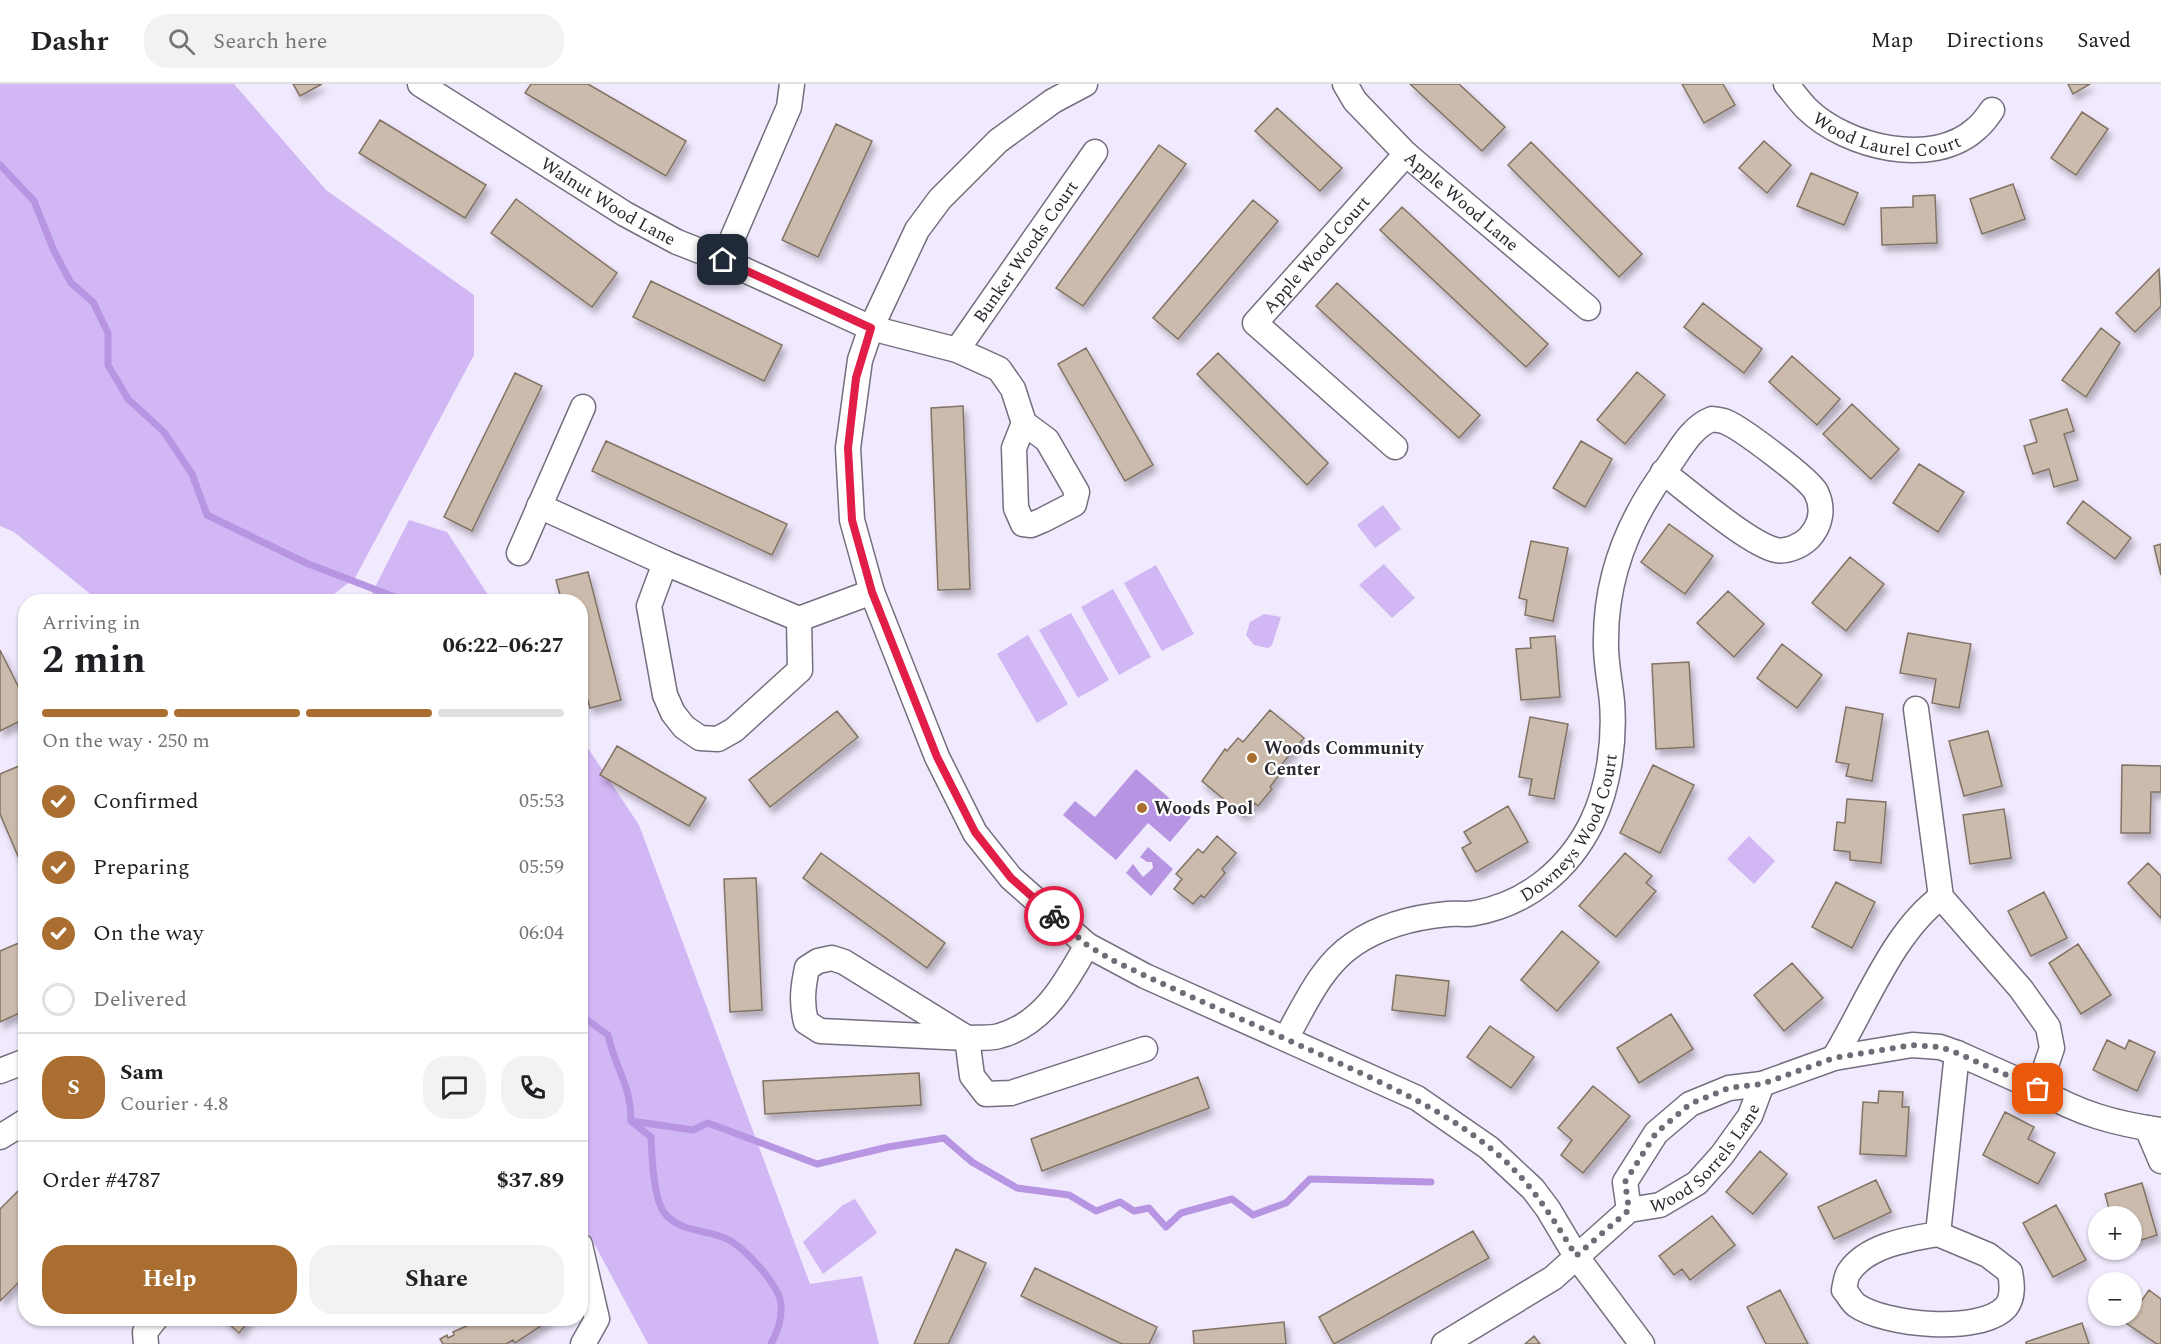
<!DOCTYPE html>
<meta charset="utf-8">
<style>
:root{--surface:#fff;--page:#f2f2f2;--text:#202124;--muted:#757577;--line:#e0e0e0;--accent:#aa6f30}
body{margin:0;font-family:Spectral,serif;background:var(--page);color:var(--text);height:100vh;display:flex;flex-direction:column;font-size:22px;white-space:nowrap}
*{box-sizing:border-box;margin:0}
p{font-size:20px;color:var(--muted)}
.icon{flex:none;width:33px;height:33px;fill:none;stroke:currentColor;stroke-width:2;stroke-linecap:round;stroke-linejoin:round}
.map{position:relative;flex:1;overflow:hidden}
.drawer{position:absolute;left:18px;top:510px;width:570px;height:732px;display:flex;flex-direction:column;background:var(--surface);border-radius:24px;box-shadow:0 2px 4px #0004}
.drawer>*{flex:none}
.fabs{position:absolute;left:2088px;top:1122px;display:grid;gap:12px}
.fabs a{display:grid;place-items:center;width:54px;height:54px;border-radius:50%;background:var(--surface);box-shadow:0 2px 4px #0004;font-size:30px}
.pin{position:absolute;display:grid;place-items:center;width:51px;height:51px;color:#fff;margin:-26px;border-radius:12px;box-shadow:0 3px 9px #0006}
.courier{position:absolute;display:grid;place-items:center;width:60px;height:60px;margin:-30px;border:4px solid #e11d48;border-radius:50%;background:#fff;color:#222;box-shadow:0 2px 8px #0007}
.overview em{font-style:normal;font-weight:700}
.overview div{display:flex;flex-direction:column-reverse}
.overview{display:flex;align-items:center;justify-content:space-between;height:102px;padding:0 24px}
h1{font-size:39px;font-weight:700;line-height:45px}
.bar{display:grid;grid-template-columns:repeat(4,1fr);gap:9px 6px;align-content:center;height:72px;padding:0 24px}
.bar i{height:8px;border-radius:4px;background:var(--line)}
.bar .active{background:var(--accent)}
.bar p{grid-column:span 4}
.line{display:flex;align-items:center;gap:15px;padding:0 24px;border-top:2px solid var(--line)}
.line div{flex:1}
.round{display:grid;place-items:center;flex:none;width:63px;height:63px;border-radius:24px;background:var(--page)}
ol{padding:0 24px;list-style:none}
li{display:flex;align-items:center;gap:18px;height:66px}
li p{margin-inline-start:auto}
li .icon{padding:6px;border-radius:50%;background:var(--accent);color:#fff;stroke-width:4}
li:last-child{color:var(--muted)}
li i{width:33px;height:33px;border:3px solid var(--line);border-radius:50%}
.primary-button{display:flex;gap:12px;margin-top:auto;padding:12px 24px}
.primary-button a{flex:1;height:69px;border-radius:24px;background:var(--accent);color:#fff;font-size:24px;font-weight:700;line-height:69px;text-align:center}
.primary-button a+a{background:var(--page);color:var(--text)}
header{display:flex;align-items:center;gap:36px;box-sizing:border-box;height:84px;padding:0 30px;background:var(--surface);border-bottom:2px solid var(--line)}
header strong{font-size:28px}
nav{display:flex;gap:33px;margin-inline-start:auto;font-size:21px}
.search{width:420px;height:54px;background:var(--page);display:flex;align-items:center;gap:15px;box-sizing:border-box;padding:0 21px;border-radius:24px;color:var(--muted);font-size:22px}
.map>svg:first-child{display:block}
.green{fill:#d2b7f5}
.water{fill:#b895e2}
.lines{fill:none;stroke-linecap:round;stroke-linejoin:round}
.stream{stroke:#b895e2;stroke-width:7}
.building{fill:#cbbbac;stroke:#827365;stroke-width:1.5;filter:url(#shadow)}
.minor-casing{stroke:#756e7f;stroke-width:27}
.minor{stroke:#fff;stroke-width:24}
.done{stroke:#706b76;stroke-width:6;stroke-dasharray:0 10.8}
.route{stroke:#e11d48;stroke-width:8}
.poi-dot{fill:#aa6f30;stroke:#fff;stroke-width:2}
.labels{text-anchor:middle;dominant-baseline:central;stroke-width:4.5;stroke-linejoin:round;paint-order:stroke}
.street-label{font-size:18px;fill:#2a272e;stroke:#fff}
.poi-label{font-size:18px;font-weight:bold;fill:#2a272e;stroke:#fff;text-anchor:start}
</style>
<header>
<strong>Dashr</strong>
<div class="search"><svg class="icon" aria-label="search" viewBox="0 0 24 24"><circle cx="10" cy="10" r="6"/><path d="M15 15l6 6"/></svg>Search here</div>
<nav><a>Map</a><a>Directions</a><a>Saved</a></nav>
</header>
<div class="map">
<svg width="2161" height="1260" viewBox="0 0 2161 1260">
<defs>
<filter id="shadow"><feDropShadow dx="3.5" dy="6" stdDeviation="3" flood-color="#0004"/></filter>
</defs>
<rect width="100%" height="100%" fill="#f1e9fd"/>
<path class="green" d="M0,0H234L326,106L474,211V271L355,494L325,517H99L14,448L0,442Z
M1383,421L1401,445L1375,464L1357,441Z
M409,436L447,448L492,517H368Z
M1384,480L1415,514L1392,534L1359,501Z
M1156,481L1194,550L1162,567L1124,499Z
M1113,505L1151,573L1119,591L1081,523Z
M1071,529L1109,596L1078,614L1039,546Z
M1264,530L1281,533L1272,561L1268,564L1254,561L1246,551L1250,538Z
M1028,551L1068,620L1037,639L997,570Z
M580,652L639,741L810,1200L862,1192L879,1260H648L581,1135Z
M1749,752L1775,777L1754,800L1727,775Z
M855,1115L877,1149L823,1190L803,1158L843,1121Z"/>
<path class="water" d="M1136,685L1191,733L1170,758L1148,739L1116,776L1063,731L1075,717L1095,733Z
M1148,763L1173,785L1151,812L1126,789L1133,780L1143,793L1153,784L1152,778H1147L1140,773Z"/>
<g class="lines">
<path class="stream" d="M0,81L34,117L54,167L71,199L93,218L108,249V281L128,315L164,348L192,390L207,431L306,479L408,518
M580,928L583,933L608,951C615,984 632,1003 631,1037L651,1053C652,1072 653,1119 667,1132C685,1150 711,1145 731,1157C747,1167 779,1201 781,1220C782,1234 777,1249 771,1260
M631,1037L693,1046L708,1039L817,1080L888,1063L944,1054L972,1078L1017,1104L1069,1111L1096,1127L1120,1118L1134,1127L1149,1124L1166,1143L1181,1129L1232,1115L1253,1131L1286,1119L1310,1095L1431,1098"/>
</g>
<path class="building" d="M293,0H322L300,12Z
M531,0H588L686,57L666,92L525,9Z
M1410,0H1459L1505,43L1482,67Z
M1682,0H1723L1735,21L1704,39Z
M2068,0H2090L2073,10Z
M1277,24L1342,84L1320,107L1255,47Z
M2082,28L2108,45L2076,91L2051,74Z
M380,36L486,101L465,134L359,69Z
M836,40L872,57L818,173L782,156Z
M1764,57L1791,81L1767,109L1739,84Z
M1531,58L1642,170L1619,193L1508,81Z
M1159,61L1186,80L1083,222L1056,204Z
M1811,89L1858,109L1844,141L1797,122Z
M2013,100L2025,135L1982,150L1970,115Z
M1935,111L1937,159L1882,161L1881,124L1913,123V112Z
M516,115L617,189L592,223L491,149Z
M1253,116L1278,137L1178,255L1153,234Z
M1402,123L1548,260L1526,283L1380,146Z
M2159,185L2161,222L2135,248L2116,229Z
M651,197L782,261L764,297L633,233Z
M1337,199L1480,331L1459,354L1316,222Z
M1703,219L1762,265L1744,289L1684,243Z
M2101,244L2120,259L2086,313L2062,296Z
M1086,264L1153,381L1125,397L1058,280Z
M1218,269L1328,379L1307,401L1197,290Z
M1792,272L1840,315L1817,341L1769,298Z
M1637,288L1665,311L1625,360L1597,336Z
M515,289L542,302L472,447L444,433Z
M1852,320L1899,365L1871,395L1823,350Z
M963,322L970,505L938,506L931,324Z
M2067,325L2074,347L2064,350L2078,396L2054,403L2049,385L2033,390L2024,362L2037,358L2030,336Z
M606,357L787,440L772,471L592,387Z
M1581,357L1612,375L1585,423L1553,404Z
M1919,380L1964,408L1938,448L1893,419Z
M2083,417L2131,454L2115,475L2067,439Z
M1669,440L1713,472L1685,510L1641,478Z
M1531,457L1568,464L1553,537L1525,531L1527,516L1519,514Z
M2161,460V491L2154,462Z
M1850,473L1884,500L1846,547L1812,519Z
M588,488L621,616L590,624L580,589V518H562L556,496Z
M1728,507L1764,540L1734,573L1697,539Z
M1908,549L1971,560L1959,624L1932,619L1936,595L1900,589Z
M1555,552L1560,613L1521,616L1516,565L1531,564L1530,554Z
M1782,560L1822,591L1797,624L1757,594Z
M0,566L26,618V634L0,647Z
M1689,578L1694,663L1656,665L1652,580Z
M1846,623L1883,630L1872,697L1846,692L1849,680L1836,678Z
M1270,626L1304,654L1276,687L1280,690L1270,703L1272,705L1258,722L1255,719L1244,732L1202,697L1225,665L1227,667L1238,654L1243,658Z
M837,627L858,653L770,723L749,696Z
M1530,633L1568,640L1554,715L1529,711L1532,695L1519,693Z
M1988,647L2002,702L1964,712L1949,657Z
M617,662L706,714L689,742L600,691Z
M26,679V791L0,730V690Z
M1653,681L1694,701L1660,769L1620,749Z
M2122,681L2161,682V708H2151L2150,749H2121Z
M1847,715L1886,718L1881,779L1850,776V768L1834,766L1837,738L1845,739Z
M1508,722L1528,758L1476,788L1462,764L1471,759L1464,748Z
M2004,725L2011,774L1970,780L1963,731Z
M1217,752L1236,769L1222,785L1225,789L1204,814L1201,811L1193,820L1174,805L1182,795L1176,790L1198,765L1203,769Z
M821,769L945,859L927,884L803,794Z
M1625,769L1652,792L1646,799L1656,807L1616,853L1579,822Z
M2148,779L2161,792V834L2128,799Z
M756,794L762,926L730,928L724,795Z
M1836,798L1875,818L1852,864L1812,843Z
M2044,808L2067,854L2031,872L2008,827Z
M1562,847L1599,878L1557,927L1521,896Z
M26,856V926L0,938V867Z
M2078,860L2111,911L2081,930L2049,879Z
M1792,879L1823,914L1784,947L1754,911Z
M1396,891L1449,897L1445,932L1392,926Z
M1671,930L1693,965L1639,999L1617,964Z
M1490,942L1534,973L1511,1004L1467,973Z
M2107,956L2125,965L2129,956L2155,968L2137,1007L2093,986Z
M919,989L921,1021L765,1030L763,997Z
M1198,993L1209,1024L1042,1087L1031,1055Z
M1593,1002L1630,1032L1583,1089L1561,1071L1572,1056L1558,1044Z
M1879,1007L1903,1008L1902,1023H1909L1906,1072L1860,1070L1863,1018L1878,1019Z
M2005,1028L2034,1043L2028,1055L2055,1069L2038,1100L1983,1071Z
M1760,1067L1787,1090L1753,1130L1726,1108Z
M1876,1096L1891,1128L1834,1155L1818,1123Z
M26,1099V1191L0,1217V1125Z
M2142,1099L2157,1151L2132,1159V1132H2111L2105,1110Z
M2056,1121L2086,1176L2053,1193L2023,1139Z
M1712,1132L1735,1161L1690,1196L1682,1185L1674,1191L1659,1172Z
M1473,1147L1489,1174L1334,1260L1319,1233Z
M956,1165L986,1179L948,1260H914Z
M1035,1184L1157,1243L1149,1260H1122L1021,1212Z
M1780,1206L1808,1260H1766L1747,1223Z
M2149,1206L2161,1215V1260H2157L2126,1239Z
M222,1234H251L239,1249Z
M476,1234H550V1236L515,1259L513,1256L506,1260H443L440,1255L447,1251L448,1254L454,1251L453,1248L478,1237Z
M1284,1238L1286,1260H1194L1193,1247Z
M2082,1239L2089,1260H2026V1258Z
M1534,1252L1540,1260H1525Z"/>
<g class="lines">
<defs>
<g id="minor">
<path id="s1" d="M420,0L625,130L677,158L723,176L871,244L957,266L999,285L1013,305L1024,339L1047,356L1077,408L1074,420L1043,436L1031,441L1023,440L1016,424L1014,364L1024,339"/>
<path d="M1085,0L1053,17L998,57L940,115L917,146L871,244L860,276L848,364L852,436L872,508L937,673L975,749L1011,794L1087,861L1145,892L1417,1014L1489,1064L1533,1105L1548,1125L1576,1172L1642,1260"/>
<path id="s2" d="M1345,0L1355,17L1406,70L1588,224"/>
<path id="s3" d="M1786,0C1793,8 1799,17 1807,25C1846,63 1933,85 1977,44C1983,39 1988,32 1992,26"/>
<path d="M723,176L789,23L792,0"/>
<path id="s4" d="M957,266L1095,68"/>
<path id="s5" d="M1395,363L1255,239L1406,70"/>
<path d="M539,422L665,479L799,535L872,508"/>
<path d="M519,469L583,323"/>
<path d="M665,479L649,522L665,611L673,629L684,643L700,654L718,655L734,646L800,586L799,535"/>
<path d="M1087,861C1066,898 1044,940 999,952C990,955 977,953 967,954L972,992L986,1010L1011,1009L1145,965"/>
<path d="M832,874L844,878L967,954L820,947L806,938C801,918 803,903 807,884L818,877Z"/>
<path id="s6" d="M1286,954C1305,921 1321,882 1354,860C1382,841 1415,833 1448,830C1457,829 1466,831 1475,829C1527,820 1569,785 1592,738C1609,702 1615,657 1612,618C1610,597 1605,576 1606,555C1606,491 1629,435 1667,384C1680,366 1691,343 1712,335C1717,336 1722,336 1726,338C1741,344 1808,394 1816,408C1824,424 1821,441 1809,454C1801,462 1787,468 1776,466C1749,460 1688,407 1663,388"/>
<path d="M1834,974C1865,923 1893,848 1941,813L1916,625"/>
<path d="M0,987L26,977"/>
<path d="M2038,1005C2077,1029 2116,1040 2161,1046"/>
<path d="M2147,1044L2161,1077"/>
<path d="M0,1053L26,1037"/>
<path d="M1629,1126L1625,1098L1656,1049L1690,1020L1729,1004L1762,1000L1834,974L1912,961L1940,963L1957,969L2038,1005L2052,964L2048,943L2021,905L1941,813"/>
<path d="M1938,1150L1988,1171L2010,1188C2012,1199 2014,1213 2006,1223C1980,1251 1884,1241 1856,1221C1851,1217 1848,1210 1844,1206C1845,1201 1846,1192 1849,1188C1867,1161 1909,1155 1938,1150Z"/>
<path d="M1938,1150L1957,969"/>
<path d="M580,1161L597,1235L583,1260"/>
<path d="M146,1260L145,1248L156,1234"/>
<path id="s7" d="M1444,1260L1553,1194L1629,1126L1660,1121L1697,1099L1722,1071L1750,1032L1762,1000"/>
</g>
</defs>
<use href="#minor" class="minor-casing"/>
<use href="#minor" class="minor"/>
</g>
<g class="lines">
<path class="done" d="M1054,832L1087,861L1114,877C1185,911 1258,942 1330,975C1391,1003 1451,1029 1502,1074C1534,1103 1554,1136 1576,1172L1629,1126L1625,1098L1656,1049L1690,1020L1729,1004L1762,1000L1834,974L1912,961L1940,963L1957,969L2038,1005"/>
<path class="route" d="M723,176L871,244L856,294L848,364L852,436L872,508L937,673L975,748L1011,794L1054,832"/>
</g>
<g class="poi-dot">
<circle cx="1252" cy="674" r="6"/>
<circle cx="1142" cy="724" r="6"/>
</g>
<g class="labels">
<g class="street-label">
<text stroke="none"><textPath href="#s3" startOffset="120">Wood Laurel Court</textPath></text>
<text stroke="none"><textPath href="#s1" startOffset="222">Walnut Wood Lane</textPath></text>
<text stroke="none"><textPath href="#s2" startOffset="166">Apple Wood Lane</textPath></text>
<text stroke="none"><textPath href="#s4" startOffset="120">Bunker Woods Court</textPath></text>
<text stroke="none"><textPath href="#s5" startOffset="279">Apple Wood Court</textPath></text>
<text stroke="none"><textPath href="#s6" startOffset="381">Downeys Wood Court</textPath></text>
<text stroke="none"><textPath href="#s7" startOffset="326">Wood Sorrels Lane</textPath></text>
</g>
<g class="poi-label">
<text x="1264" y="664">Woods Community<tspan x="1264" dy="21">Center</tspan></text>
<text x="1154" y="724">Woods Pool</text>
</g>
</g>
</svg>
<div class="fabs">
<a>+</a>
<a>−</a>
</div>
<div class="pin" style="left:2038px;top:1005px;background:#ea580c"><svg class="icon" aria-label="bag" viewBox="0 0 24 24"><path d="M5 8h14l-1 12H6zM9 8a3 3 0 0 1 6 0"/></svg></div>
<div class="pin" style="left:723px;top:176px;background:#1f2937"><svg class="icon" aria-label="home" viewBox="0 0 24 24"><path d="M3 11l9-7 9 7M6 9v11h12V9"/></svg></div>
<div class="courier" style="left:1054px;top:832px"><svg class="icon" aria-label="bike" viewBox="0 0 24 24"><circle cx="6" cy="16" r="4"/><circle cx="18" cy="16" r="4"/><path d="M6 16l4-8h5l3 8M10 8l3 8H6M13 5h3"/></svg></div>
<section class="drawer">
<div class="overview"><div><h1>2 min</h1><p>Arriving in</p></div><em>06:22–06:27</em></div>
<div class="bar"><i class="active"></i><i class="active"></i><i class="active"></i><i></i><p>On the way · 250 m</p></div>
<ol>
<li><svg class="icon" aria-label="check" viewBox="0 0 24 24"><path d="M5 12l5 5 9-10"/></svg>Confirmed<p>05:53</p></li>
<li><svg class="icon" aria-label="check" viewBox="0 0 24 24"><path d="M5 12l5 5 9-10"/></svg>Preparing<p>05:59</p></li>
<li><svg class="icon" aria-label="check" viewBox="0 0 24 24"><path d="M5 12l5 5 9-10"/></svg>On the way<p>06:04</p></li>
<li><i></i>Delivered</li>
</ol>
<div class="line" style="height:108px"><b class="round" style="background:var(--accent);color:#fff">S</b><div><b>Sam</b><p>Courier · 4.8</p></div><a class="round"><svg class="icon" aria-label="chat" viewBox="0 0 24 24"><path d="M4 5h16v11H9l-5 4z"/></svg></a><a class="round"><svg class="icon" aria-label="phone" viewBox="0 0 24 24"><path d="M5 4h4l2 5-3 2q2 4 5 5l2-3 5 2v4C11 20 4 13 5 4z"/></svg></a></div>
<div class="line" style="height:78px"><div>Order #4787</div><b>$37.89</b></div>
<div class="primary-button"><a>Help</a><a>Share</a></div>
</section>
</div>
